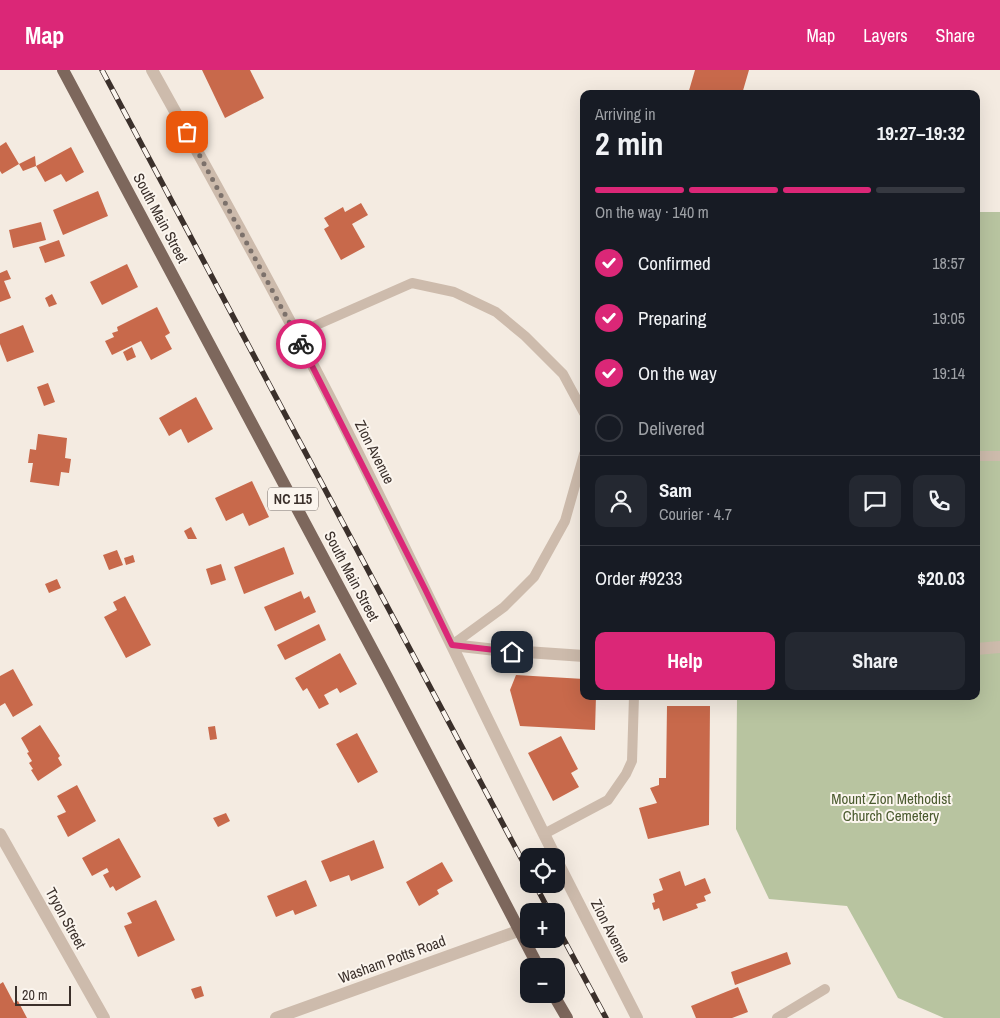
<!DOCTYPE html>
<meta charset="utf-8">
<style>
:root{--surface:#171b24;--page:#242831;--text:#f1f3f6;--muted:#9ea1a6;--line:#363941;--accent:#db2777}
body{margin:0;font-family:"Archivo Narrow",sans-serif;background:var(--page);color:var(--text);height:100vh;display:flex;flex-direction:column;font-size:19px;white-space:nowrap}
*{box-sizing:border-box;margin:0}
p{font-size:16px;color:var(--muted)}
.icon{flex:none;width:28px;height:28px;fill:none;stroke:currentColor;stroke-width:2;stroke-linecap:round;stroke-linejoin:round}
.map{position:relative;flex:1;overflow:hidden}
.side{position:absolute;left:580px;top:20px;width:400px;height:610px;display:flex;flex-direction:column;background:var(--surface);border-radius:10px;box-shadow:0 5px 20px #0002}
.side>*{flex:none}
.tools{position:absolute;left:520px;top:778px;display:grid;gap:10px}
.tools a{display:grid;place-items:center;width:45px;height:45px;border-radius:10px;background:var(--surface);box-shadow:0 5px 20px #0002;font-size:25px}
.scale{position:absolute;left:15px;bottom:12px;width:56px;box-sizing:border-box;padding-left:5px;border:2px solid #3b302b;border-top:0;font-size:14px;line-height:18px;white-space:nowrap;color:#3b302b;-webkit-text-stroke:4px #fbf5ee;paint-order:stroke}
.pin{position:absolute;display:grid;place-items:center;width:42px;height:42px;color:#fff;margin:-21px;border-radius:10px;box-shadow:0 2px 8px #0006}
.courier{position:absolute;display:grid;place-items:center;width:50px;height:50px;margin:-25px;border:4px solid #db2777;border-radius:50%;background:#fff;color:#222;box-shadow:0 1px 6px #0007}
.headline em{font-style:normal;font-weight:700}
.headline div{display:flex;flex-direction:column-reverse}
.headline{display:flex;align-items:center;justify-content:space-between;height:85px;padding:0 15px}
h1{font-size:32px;font-weight:700;line-height:38px}
.bar{display:grid;grid-template-columns:repeat(4,1fr);gap:8px 5px;align-content:center;height:60px;padding:0 15px}
.bar i{height:6px;border-radius:4px;background:var(--line)}
.bar .selected{background:var(--accent)}
.bar p{grid-column:span 4}
.line{display:flex;align-items:center;gap:12px;padding:0 15px;border-top:1px solid var(--line)}
.line div{flex:1}
.round{display:grid;place-items:center;flex:none;width:52px;height:52px;border-radius:10px;background:var(--page)}
ol{padding:0 15px;list-style:none}
li{display:flex;align-items:center;gap:15px;height:55px}
li p{margin-inline-start:auto}
li .icon{padding:5px;border-radius:50%;background:var(--accent);color:#fff;stroke-width:4}
li:last-child{color:var(--muted)}
li i{width:28px;height:28px;border:2px solid var(--line);border-radius:50%}
.action{display:flex;gap:10px;margin-top:auto;padding:10px 15px}
.action a{flex:1;height:58px;border-radius:10px;background:var(--accent);color:#fff;font-size:20px;font-weight:700;line-height:58px;text-align:center}
.action a+a{background:var(--page);color:var(--text)}
header{display:flex;align-items:center;gap:30px;box-sizing:border-box;height:70px;padding:0 25px;background:var(--accent);color:#fff}
header strong{font-size:24px}
nav{display:flex;gap:28px;margin-inline-start:auto;font-size:18px}
.map>svg:first-child{display:block}
.green{fill:#b8c4a0}
.building{fill:#c8694b}
.lines{fill:none;stroke-linecap:round;stroke-linejoin:round}
.service{stroke:#cdbbac;stroke-width:10}
.minor{stroke:#cdbbac;stroke-width:12}
.tertiary{stroke:#cdbbac;stroke-width:12}
.primary{stroke:#7d675c;stroke-width:12}
.rail-casing{stroke:#3b302b;stroke-width:5.5}
.rail{stroke:#fbf5ee;stroke-width:4;stroke-dasharray:11;stroke-linecap:butt}
.done{stroke:#7c716b;stroke-width:5;stroke-dasharray:0 9}
.route{stroke:#db2777;stroke-width:6}
.labels{text-anchor:middle;dominant-baseline:central;stroke-width:4;stroke-linejoin:round;paint-order:stroke}
.shield{fill:#fbf5ee;stroke:#756b66;stroke-width:1}
.shield-label{font-size:14px;font-weight:bold;fill:#3b302b}
.street-label{font-size:15px;fill:#3b302b;stroke:#fbf5ee}
.park-label{font-size:15px;fill:#4a5a2e;stroke:#fbf5ee}
</style>
<header>
<strong>Map</strong>
<nav><a>Map</a><a>Layers</a><a>Share</a></nav>
</header>
<div class="map">
<svg width="1000" height="948" viewBox="0 0 1000 948">
<rect width="100%" height="100%" fill="#f4ebe1"/>
<path class="green" d="M976,142H1000V948H944L898,928L847,836L769,829L736,759L737,626H976Z"/>
<path class="building" d="M202,0H250L264,28L225,48Z
M695,0H749L742,24H688Z
M6,72L19,94L2,104L0,101V76Z
M71,77L84,102L66,112L61,104L45,112L36,96Z
M35,86L36,96L23,101L19,94Z
M98,121L108,146L63,165L53,140Z
M361,133L368,145L352,154L365,177L341,190L324,159L329,156L324,148L343,137L345,142Z
M41,152L46,170L13,178L9,160Z
M59,170L65,186L45,193L39,177Z
M127,194L138,217L102,235L90,212Z
M7,200L11,209L4,211L11,228L0,232V203Z
M52,224L57,234L49,237L45,228Z
M157,237L170,263L165,266L172,279L151,290L141,271L112,285L105,271L114,267L112,263L118,261L117,257Z
M23,255L34,282L7,292L0,274V264Z
M132,277L136,287L127,291L123,282Z
M48,313L55,332L44,336L37,317Z
M196,327L213,359L188,373L181,359L169,366L159,348Z
M38,364L67,368L65,388L71,389L69,403L61,402L59,416L30,412L33,393H28L30,379L36,380Z
M252,411L269,447L249,456L243,443L226,451L215,428Z
M191,457L197,469H188L184,461Z
M284,477L294,504L244,524L234,497Z
M117,480L123,495L109,500L103,485Z
M133,485L135,492L126,495L124,488Z
M221,494L226,510L211,515L206,499Z
M57,509L61,518L49,523L45,514Z
M301,521L304,529L309,526L316,542L275,561L264,537Z
M125,526L151,575L126,588L104,547L117,540L113,532Z
M319,554L326,570L285,590L277,575Z
M340,583L357,614L340,623L337,618L324,625L329,634L319,639L307,618L303,621L295,608Z
M13,599L33,635L13,647L5,633L0,636V606Z
M516,605L584,609V626H596L595,660L520,656L510,620Z
M667,636H710L709,755L648,769L639,738L657,733L650,718L659,715V708H666Z
M40,655L60,686L58,688L62,695L38,711L31,700L33,699L29,693L32,691L27,683L29,682L21,668Z
M215,656L217,669L210,670L208,657Z
M357,663L378,702L358,713L336,674Z
M561,666L578,699L571,703L579,717L553,731L528,683Z
M77,715L96,751L68,767L57,746L66,742L57,726Z
M226,743L230,751L218,757L213,748Z
M119,768L141,807L116,821L113,816L110,818L103,805L109,802L107,798L92,806L82,788Z
M374,770L384,798L351,811L349,805L330,812L321,791Z
M442,792L453,811L437,820L439,824L419,836L406,812Z
M680,801L685,816L705,808L711,823L704,826L706,831L696,834L698,838L663,851L659,838L654,840L652,833L655,832L653,824L663,820L659,809Z
M306,810L317,836L295,845L293,840L276,847L267,826Z
M156,830L175,870L138,887L124,856L132,853L127,843Z
M787,882L791,894L735,915L731,902Z
M3,912L14,933L18,931L27,948H0V914Z
M201,916L204,926L195,929L191,919Z
M738,917L748,942L732,948H696L691,936Z"/>
<g class="lines">
<path class="service" d="M296,264L412,213L454,222L496,242L525,266L563,304L584,343
M976,386H1000
M452,575L504,537L534,507L565,451L584,384
M544,764L608,730L626,704L632,691L634,626
M777,948L825,919"/>
<path class="minor" d="M152,0C214,111 276,223 334,336C410,485 480,637 555,786
M452,575L496,580L584,586
M976,579L1000,577
M0,764L104,948
M556,789L637,948"/>
<path class="tertiary" d="M276,948L518,861"/>
<path class="primary" d="M63,0L387,607L538,896
M553,924L567,948"/>
<defs>
<path id="rail" d="M102,0L529,803
M535,814L549,841
M556,855L606,948"/>
</defs>
<use href="#rail" class="rail-casing"/>
<use href="#rail" class="rail"/>
</g>
<g class="lines">
<path class="done" d="M187,62L301,274"/>
<path class="route" d="M301,274L425,519L452,575L512,582"/>
</g>
<g class="labels">
<rect class="shield" x="268" y="417.5" width="50" height="23" rx="4"/>
<g class="shield-label">
<text x="293" y="429">NC 115</text>
</g>
<g class="street-label">
<text transform="translate(161 148) rotate(62)">South Main Street</text>
<text transform="translate(375 382) rotate(63)">Zion Avenue</text>
<text transform="translate(352 506) rotate(62)">South Main Street</text>
<text transform="translate(66 848) rotate(61)">Tryon Street</text>
<text transform="translate(611 861) rotate(63)">Zion Avenue</text>
<text transform="translate(392 889) rotate(-20)">Washam Potts Road</text>
</g>
<g class="park-label">
<text x="891" y="728">Mount Zion Methodist<tspan x="891" dy="17">Church Cemetery</tspan></text>
</g>
</g>
</svg>
<div class="tools">
<a><svg class="icon" aria-label="locate" viewBox="0 0 24 24"><circle cx="12" cy="12" r="6"/><path d="M12 2v4M12 18v4M2 12h4M18 12h4"/></svg></a>
<a>+</a>
<a>−</a>
</div>
<div class="scale">20 m</div>
<div class="pin" style="left:187px;top:62px;background:#ea580c"><svg class="icon" aria-label="bag" viewBox="0 0 24 24"><path d="M5 8h14l-1 12H6zM9 8a3 3 0 0 1 6 0"/></svg></div>
<div class="pin" style="left:512px;top:582px;background:#1f2937"><svg class="icon" aria-label="home" viewBox="0 0 24 24"><path d="M3 11l9-7 9 7M6 9v11h12V9"/></svg></div>
<div class="courier" style="left:301px;top:274px"><svg class="icon" aria-label="bike" viewBox="0 0 24 24"><circle cx="6" cy="16" r="4"/><circle cx="18" cy="16" r="4"/><path d="M6 16l4-8h5l3 8M10 8l3 8H6M13 5h3"/></svg></div>
<section class="side">
<div class="headline"><div><h1>2 min</h1><p>Arriving in</p></div><em>19:27–19:32</em></div>
<div class="bar"><i class="selected"></i><i class="selected"></i><i class="selected"></i><i></i><p>On the way · 140 m</p></div>
<ol>
<li><svg class="icon" aria-label="check" viewBox="0 0 24 24"><path d="M5 12l5 5 9-10"/></svg>Confirmed<p>18:57</p></li>
<li><svg class="icon" aria-label="check" viewBox="0 0 24 24"><path d="M5 12l5 5 9-10"/></svg>Preparing<p>19:05</p></li>
<li><svg class="icon" aria-label="check" viewBox="0 0 24 24"><path d="M5 12l5 5 9-10"/></svg>On the way<p>19:14</p></li>
<li><i></i>Delivered</li>
</ol>
<div class="line" style="height:90px"><a class="round"><svg class="icon" aria-label="person" viewBox="0 0 24 24"><circle cx="12" cy="8" r="4"/><path d="M4 21q1-7 8-7t8 7"/></svg></a><div><b>Sam</b><p>Courier · 4.7</p></div><a class="round"><svg class="icon" aria-label="chat" viewBox="0 0 24 24"><path d="M4 5h16v11H9l-5 4z"/></svg></a><a class="round"><svg class="icon" aria-label="phone" viewBox="0 0 24 24"><path d="M5 4h4l2 5-3 2q2 4 5 5l2-3 5 2v4C11 20 4 13 5 4z"/></svg></a></div>
<div class="line" style="height:65px"><div>Order #9233</div><b>$20.03</b></div>
<div class="action"><a>Help</a><a>Share</a></div>
</section>
</div>
